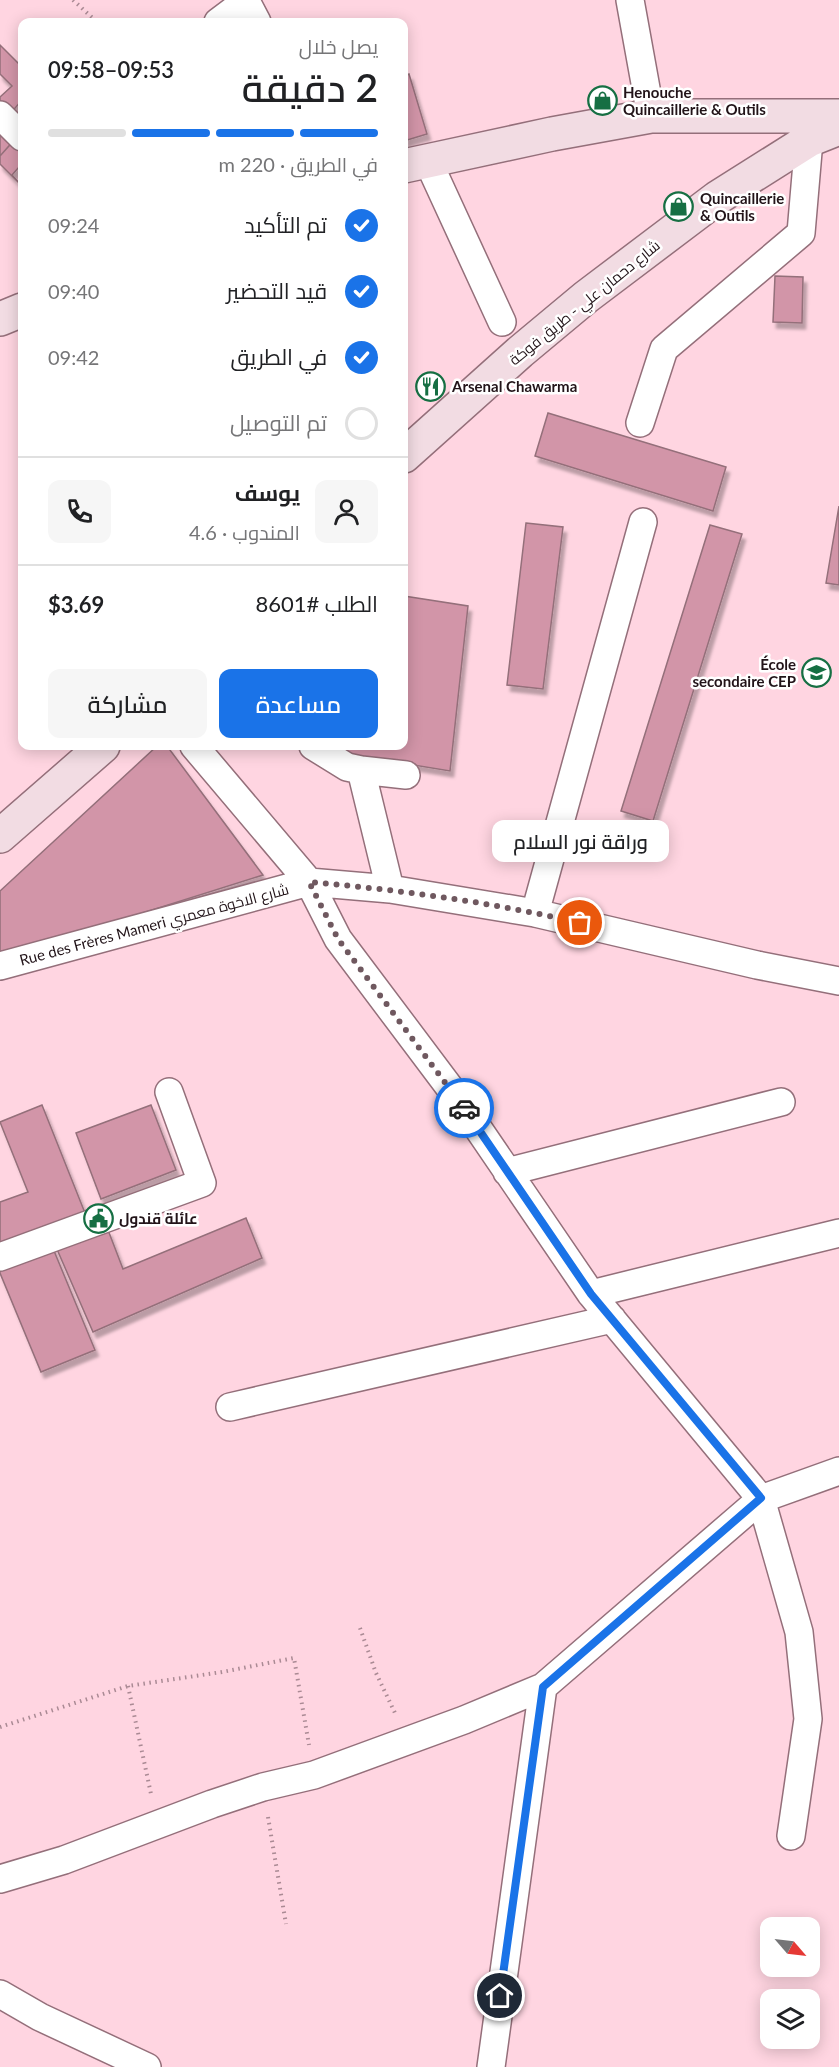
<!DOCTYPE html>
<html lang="ar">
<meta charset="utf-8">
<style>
:root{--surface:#fff;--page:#f6f6f6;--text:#202124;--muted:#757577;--line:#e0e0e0;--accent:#1a73e8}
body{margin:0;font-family:Lato,Cairo,sans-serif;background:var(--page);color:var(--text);direction:rtl;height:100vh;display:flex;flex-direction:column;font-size:22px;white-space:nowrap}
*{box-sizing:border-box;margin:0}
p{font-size:20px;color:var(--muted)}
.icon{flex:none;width:33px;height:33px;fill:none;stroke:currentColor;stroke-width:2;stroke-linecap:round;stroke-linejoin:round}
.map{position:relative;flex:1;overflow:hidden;direction:ltr}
.details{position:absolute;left:18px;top:18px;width:390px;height:732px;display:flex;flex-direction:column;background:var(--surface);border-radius:12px;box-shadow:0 3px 15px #0003;direction:rtl}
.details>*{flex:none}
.needle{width:39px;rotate:118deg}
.controls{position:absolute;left:760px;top:1917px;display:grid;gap:12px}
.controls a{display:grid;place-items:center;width:60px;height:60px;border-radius:12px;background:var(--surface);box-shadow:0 3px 15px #0003;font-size:30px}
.pin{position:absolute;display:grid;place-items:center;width:51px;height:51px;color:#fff;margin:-26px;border:3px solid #fff;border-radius:50%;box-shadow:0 2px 6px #0007}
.courier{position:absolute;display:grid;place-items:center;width:60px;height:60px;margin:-30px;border:4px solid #1a73e8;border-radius:50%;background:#fff;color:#222;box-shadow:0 2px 8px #0007}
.bubble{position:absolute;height:42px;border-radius:12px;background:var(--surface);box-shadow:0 3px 15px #0003;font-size:20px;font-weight:600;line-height:42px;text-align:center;direction:rtl}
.head em{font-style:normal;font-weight:600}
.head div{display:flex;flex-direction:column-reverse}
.head{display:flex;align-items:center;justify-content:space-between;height:102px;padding:0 30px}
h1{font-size:39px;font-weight:600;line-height:45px}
.bar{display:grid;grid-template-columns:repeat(4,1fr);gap:9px 6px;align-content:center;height:72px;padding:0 30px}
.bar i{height:8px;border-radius:4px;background:var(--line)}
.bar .selected{background:var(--accent)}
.bar p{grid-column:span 4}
.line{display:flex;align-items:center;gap:15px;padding:0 30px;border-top:2px solid var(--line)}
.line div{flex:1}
.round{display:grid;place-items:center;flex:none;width:63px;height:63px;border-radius:12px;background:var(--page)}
ol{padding:0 30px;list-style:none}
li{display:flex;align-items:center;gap:18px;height:66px}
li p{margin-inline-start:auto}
li .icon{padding:6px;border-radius:50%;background:var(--accent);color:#fff;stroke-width:4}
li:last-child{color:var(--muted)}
li i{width:33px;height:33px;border:3px solid var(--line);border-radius:50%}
.button{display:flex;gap:12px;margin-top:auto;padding:12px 30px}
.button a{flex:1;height:69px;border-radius:12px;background:var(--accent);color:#fff;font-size:24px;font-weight:600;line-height:69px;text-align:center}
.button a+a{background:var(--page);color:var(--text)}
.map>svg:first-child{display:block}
.building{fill:#d295a8;stroke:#946f7a;stroke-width:1.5;filter:url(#shadow)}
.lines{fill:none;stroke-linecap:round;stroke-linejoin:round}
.street-casing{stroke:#946f7a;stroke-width:30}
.secondary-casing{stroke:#946f7a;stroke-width:36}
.path{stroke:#aa8a94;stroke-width:4;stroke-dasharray:1.5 4.5;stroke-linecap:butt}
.street{stroke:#fff;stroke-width:27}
.secondary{stroke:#f2dce3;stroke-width:33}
.done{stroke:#6f585f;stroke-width:6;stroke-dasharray:0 10.8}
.route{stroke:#1a73e8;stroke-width:8}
.labels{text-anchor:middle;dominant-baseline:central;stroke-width:5;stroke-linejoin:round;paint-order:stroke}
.poi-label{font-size:15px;font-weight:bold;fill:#221419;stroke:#fff;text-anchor:start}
.street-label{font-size:15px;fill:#221419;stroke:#fff}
</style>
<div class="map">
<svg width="839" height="2067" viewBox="0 0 839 2067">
<defs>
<filter id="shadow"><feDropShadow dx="3.5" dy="6" stdDeviation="1.5" flood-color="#0004"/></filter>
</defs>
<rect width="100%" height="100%" fill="#ffd5e1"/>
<path class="building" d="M0,45L22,67V100L10,114L0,104V97L12,86L0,74Z
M409,74L427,134L404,141V76Z
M0,123L16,138L0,156Z
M16,138L22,145V170L19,167L12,175L22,186L0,164V156Z
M775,276L803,277L802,323L773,322Z
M548,413L726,467L713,511L535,456Z
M839,506V585L826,583Z
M526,523L563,527L543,689L507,685Z
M710,525L742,534L653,821L621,811Z
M404,596L468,606L450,771L340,753L341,746H404Z
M157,746H167L263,875L0,958V891Z
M42,1105L87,1218L0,1249V1202L28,1192L0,1122Z
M151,1105L176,1170L101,1199L76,1133Z
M246,1218L262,1258L93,1332L56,1247L108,1230L123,1269Z
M52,1246L95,1350L41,1372L0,1273V1268Z"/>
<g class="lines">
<defs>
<path id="street" d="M630,0L651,116
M218,22L246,1L257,22
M0,115L22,137
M427,159L502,322
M640,423L664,349L801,233L809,140
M194,746L309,882L338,939L456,1096L591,1294L761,1499L799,1632L808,1719L791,1836
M313,746L347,767L361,770L390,889
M361,770L406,775
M535,913L643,522
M0,966L309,882L390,889L535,913L757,965L839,981
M507,1172L781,1102
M0,1257L202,1183L169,1092
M591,1294L839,1233
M230,1407L612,1319
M0,1879L64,1860L212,1804L263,1787L314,1775L464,1720L543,1687L761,1499L839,1471
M0,1994L40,2017L147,2067
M491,2067L543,1687"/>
<path id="secondary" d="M404,166L552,134L651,116H839
M0,319L22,310
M404,456L520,352L586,297L717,198L809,140L839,128
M0,836L103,746"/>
</defs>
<use href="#street" class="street-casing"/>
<use href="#secondary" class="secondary-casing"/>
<path class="path" d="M73,0L97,22
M360,1628L376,1673L395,1713
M128,1686L151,1794
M0,1727L128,1686L222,1672L294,1658L309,1745
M268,1817L286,1924"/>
<use href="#street" class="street"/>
<use href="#secondary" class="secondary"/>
</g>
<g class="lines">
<path class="done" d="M464,1108L338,939L309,882C400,890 491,902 580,923"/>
<path class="route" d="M464,1108L591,1294L761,1498L543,1687L500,1996"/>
</g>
<defs>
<symbol id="shop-ring" viewBox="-11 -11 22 22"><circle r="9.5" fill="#fff" stroke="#166f43" stroke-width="1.5"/><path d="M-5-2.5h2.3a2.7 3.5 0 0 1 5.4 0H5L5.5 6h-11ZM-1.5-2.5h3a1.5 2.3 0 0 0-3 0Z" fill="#166f43"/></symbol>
<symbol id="restaurant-ring" viewBox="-11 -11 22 22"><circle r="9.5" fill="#fff" stroke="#166f43" stroke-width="1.5"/><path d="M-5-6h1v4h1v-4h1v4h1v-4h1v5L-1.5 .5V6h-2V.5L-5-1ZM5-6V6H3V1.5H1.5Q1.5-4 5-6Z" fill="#166f43"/></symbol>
<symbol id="school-ring" viewBox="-11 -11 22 22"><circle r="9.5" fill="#fff" stroke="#166f43" stroke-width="1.5"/><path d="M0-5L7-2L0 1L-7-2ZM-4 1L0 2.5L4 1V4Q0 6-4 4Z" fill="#166f43"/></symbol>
<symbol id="civic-ring" viewBox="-11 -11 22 22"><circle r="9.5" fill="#fff" stroke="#166f43" stroke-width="1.5"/><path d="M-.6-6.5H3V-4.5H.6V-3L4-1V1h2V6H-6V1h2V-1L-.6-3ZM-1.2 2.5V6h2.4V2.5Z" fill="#166f43"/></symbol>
</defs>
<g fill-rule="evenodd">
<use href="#shop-ring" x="586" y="84" width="33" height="33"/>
<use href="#shop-ring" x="662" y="190" width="33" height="33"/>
<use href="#restaurant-ring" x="414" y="370" width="33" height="33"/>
<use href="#school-ring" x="800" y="656" width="33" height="33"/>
<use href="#civic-ring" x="82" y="1202" width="33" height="33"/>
</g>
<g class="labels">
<g class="poi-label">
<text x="623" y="92">Henouche<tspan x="623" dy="17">Quincaillerie &amp; Outils</tspan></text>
<text x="700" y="198">Quincaillerie<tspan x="700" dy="17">&amp; Outils</tspan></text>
<text x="452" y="386">Arsenal Chawarma</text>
<text x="796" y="664" text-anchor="end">École<tspan x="796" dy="17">secondaire CEP</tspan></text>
<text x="119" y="1218">عائلة قندول</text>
</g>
<g class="street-label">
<text transform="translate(584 302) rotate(-39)">شارع دحمان علي - طريق فوكة</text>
<text transform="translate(154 924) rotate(-15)">Rue des Frères Mameri شارع الاخوة معمري</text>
</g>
</g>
</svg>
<div class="controls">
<a><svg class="needle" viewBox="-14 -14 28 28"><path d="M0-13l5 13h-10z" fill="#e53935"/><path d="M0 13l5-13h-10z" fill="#757577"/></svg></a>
<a><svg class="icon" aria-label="layers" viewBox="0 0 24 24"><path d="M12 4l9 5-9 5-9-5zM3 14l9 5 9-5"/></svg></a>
</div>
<div class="pin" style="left:580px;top:923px;background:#ea580c"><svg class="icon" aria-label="bag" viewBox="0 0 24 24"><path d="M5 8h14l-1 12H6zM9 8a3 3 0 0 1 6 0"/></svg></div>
<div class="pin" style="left:500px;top:1996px;background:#1f2937"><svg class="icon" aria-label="home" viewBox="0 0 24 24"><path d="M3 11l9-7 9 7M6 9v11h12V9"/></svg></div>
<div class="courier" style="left:464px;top:1108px"><svg class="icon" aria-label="car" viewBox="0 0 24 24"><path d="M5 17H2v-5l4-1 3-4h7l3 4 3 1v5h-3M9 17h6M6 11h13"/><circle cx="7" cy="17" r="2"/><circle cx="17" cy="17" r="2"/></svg></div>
<div class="bubble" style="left:492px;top:820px;width:177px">وراقة نور السلام</div>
<section class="details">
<div class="head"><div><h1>2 دقيقة</h1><p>يصل خلال</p></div><em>09:53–09:58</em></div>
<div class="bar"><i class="selected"></i><i class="selected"></i><i class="selected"></i><i></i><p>في الطريق · 220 m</p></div>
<ol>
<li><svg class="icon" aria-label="check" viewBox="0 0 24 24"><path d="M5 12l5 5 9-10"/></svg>تم التأكيد<p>09:24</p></li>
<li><svg class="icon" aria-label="check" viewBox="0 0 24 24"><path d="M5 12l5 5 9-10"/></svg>قيد التحضير<p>09:40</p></li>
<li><svg class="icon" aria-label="check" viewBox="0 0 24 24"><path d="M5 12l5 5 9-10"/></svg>في الطريق<p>09:42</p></li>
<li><i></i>تم التوصيل</li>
</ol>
<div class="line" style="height:108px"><a class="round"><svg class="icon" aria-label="person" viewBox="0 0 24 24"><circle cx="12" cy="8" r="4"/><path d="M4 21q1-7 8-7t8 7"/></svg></a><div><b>يوسف</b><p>المندوب · 4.6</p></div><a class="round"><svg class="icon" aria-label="phone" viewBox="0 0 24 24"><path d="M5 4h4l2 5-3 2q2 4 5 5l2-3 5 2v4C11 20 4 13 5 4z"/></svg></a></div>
<div class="line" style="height:78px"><div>الطلب #8601</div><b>$3.69</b></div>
<div class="button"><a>مساعدة</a><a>مشاركة</a></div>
</section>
</div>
